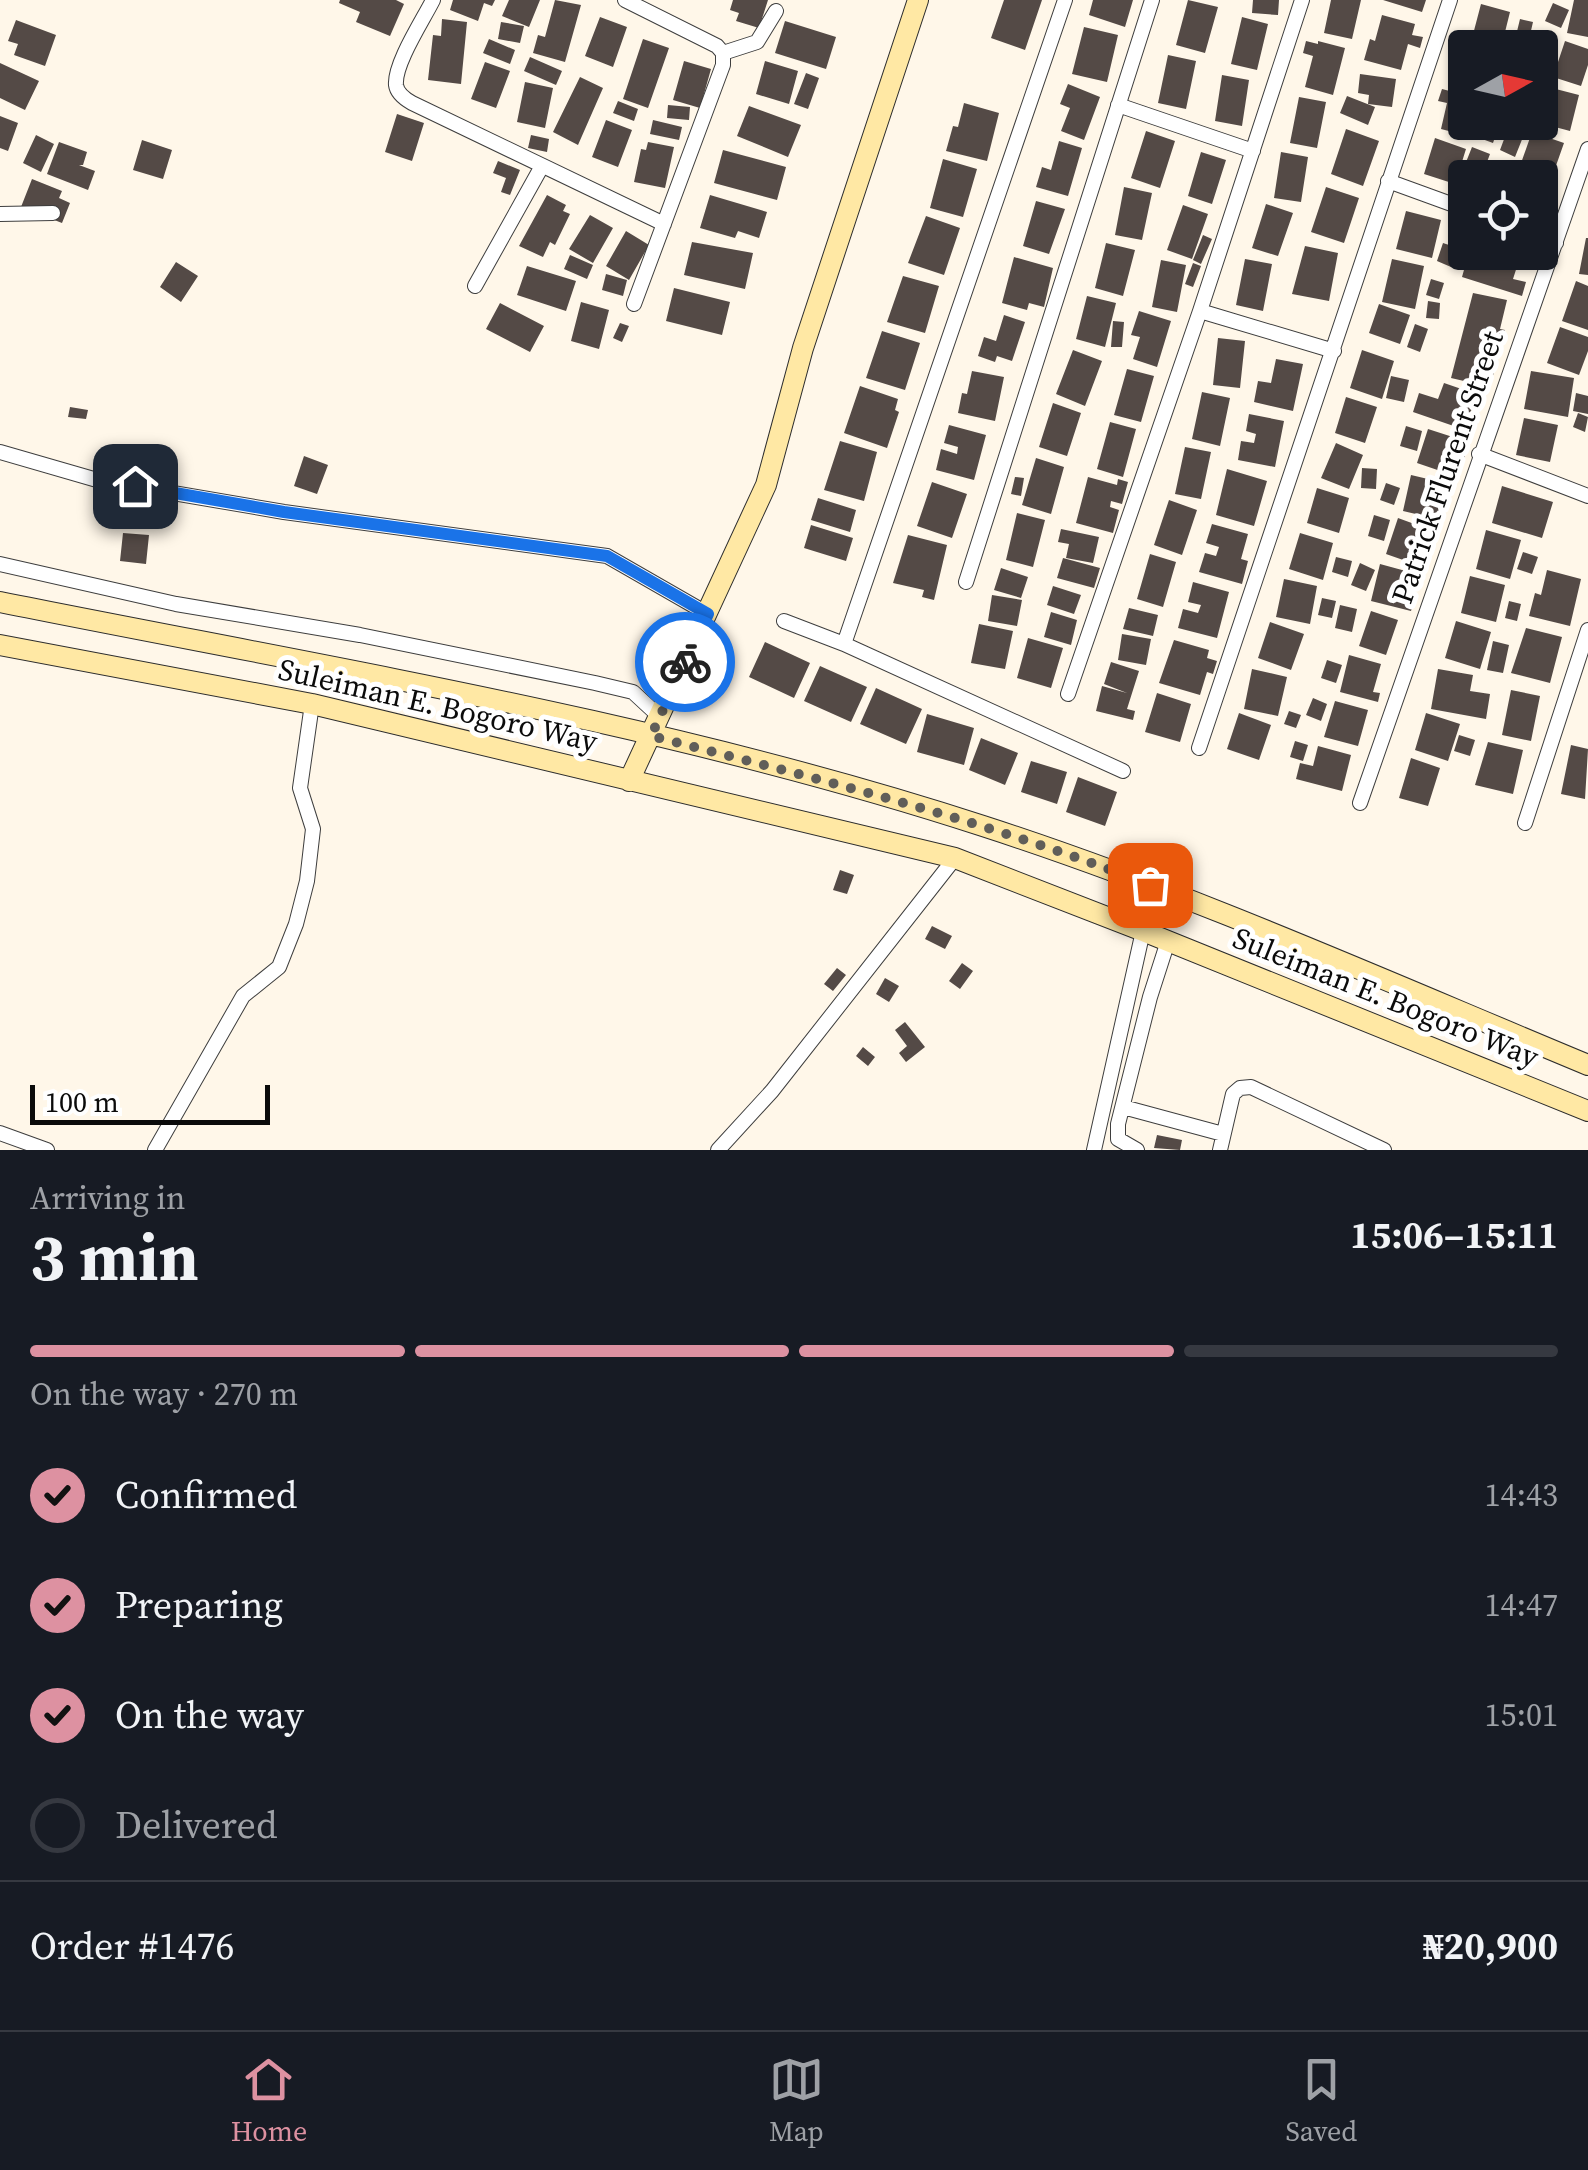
<!DOCTYPE html>
<meta charset="utf-8">
<style>
:root{--surface:#171b24;--page:#20242c;--text:#f1f3f6;--muted:#9ea1a6;--line:#363941;--accent:#dd91a1}
body{margin:0;font-family:"Source Serif 4",serif;background:var(--page);color:var(--text);height:100vh;display:flex;flex-direction:column;font-size:38px;white-space:nowrap}
*{box-sizing:border-box;margin:0}
p{font-size:32px;color:var(--muted)}
.icon{flex:none;width:55px;height:55px;fill:none;stroke:currentColor;stroke-width:2;stroke-linecap:round;stroke-linejoin:round}
.map{position:relative;height:1150px;overflow:hidden}
.side{display:flex;flex-direction:column;background:var(--surface);flex:1}
.side>*{flex:none}
.needle{width:65px;rotate:82deg}
.buttons{position:absolute;left:1448px;top:30px;display:grid;gap:20px}
.buttons a{display:grid;place-items:center;width:110px;height:110px;border-radius:10px;background:var(--surface);box-shadow:0 2px 8px #0004;font-size:50px}
.scale{position:absolute;left:30px;bottom:25px;width:240px;box-sizing:border-box;padding-left:10px;border:5px solid #0b0b0b;border-top:0;font-size:28px;line-height:35px;white-space:nowrap;color:#0b0b0b;-webkit-text-stroke:8px #fff;paint-order:stroke}
.pin{position:absolute;display:grid;place-items:center;width:85px;height:85px;color:#fff;margin:-42px;border-radius:20px;box-shadow:0 5px 15px #0006}
.courier{position:absolute;display:grid;place-items:center;width:100px;height:100px;margin:-50px;border:8px solid #1a73e8;border-radius:50%;background:#fff;color:#222;box-shadow:0 2px 12px #0007}
.summary em{font-style:normal;font-weight:700}
.summary div{display:flex;flex-direction:column-reverse}
.summary{display:flex;align-items:center;justify-content:space-between;height:170px;padding:0 30px}
h1{font-size:65px;font-weight:700;line-height:75px}
.bar{display:grid;grid-template-columns:repeat(4,1fr);gap:15px 10px;align-content:center;height:120px;padding:0 30px}
.bar i{height:12px;border-radius:8px;background:var(--line)}
.bar .active{background:var(--accent)}
.bar p{grid-column:span 4}
.line{display:flex;align-items:center;gap:25px;padding:0 30px;border-top:2px solid var(--line)}
.line div{flex:1}
ol{padding:0 30px;list-style:none}
li{display:flex;align-items:center;gap:30px;height:110px}
li p{margin-inline-start:auto}
li .icon{padding:10px;border-radius:50%;background:var(--accent);color:#111;stroke-width:4}
li:last-child{color:var(--muted)}
li i{width:55px;height:55px;border:5px solid var(--line);border-radius:50%}
.dock{display:flex;justify-content:space-around;align-items:center;height:140px;border-top:2px solid var(--line);background:var(--surface);font-size:28px;color:var(--muted)}
.dock a{display:grid;justify-items:center;gap:5px}
.dock .active{color:var(--accent)}
.map>svg:first-child{display:block}
.building{fill:#544a46}
.lines{fill:none;stroke-linecap:round;stroke-linejoin:round}
.street-casing{stroke:#3e3e3e;stroke-width:16}
.secondary-casing{stroke:#2d2d2d;stroke-width:22}
.street{stroke:#fff;stroke-width:14}
.secondary{stroke:#ffe8a4;stroke-width:20}
.done{stroke:#605e59;stroke-width:10;stroke-dasharray:0 18}
.route{stroke:#1a73e8;stroke-width:12}
.labels{text-anchor:middle;dominant-baseline:central;stroke-width:10;stroke-linejoin:round;paint-order:stroke}
.street-label{font-size:30px;fill:#0b0b0b;stroke:#fff}
</style>
<div class="map">
<svg width="1588" height="1150" viewBox="0 0 1588 1150">
<rect width="100%" height="100%" fill="#fff7e9"/>
<path class="building" d="M340,0H396L404,4L390,36L356,22L360,12L339,3Z
M453,0H495L492,6L484,3L478,21L450,10Z
M509,0H540L529,27L502,16Z
M555,0L581,5L565,62L533,53L538,35L545,37Z
M733,0H768L759,28L736,21L739,13L730,10Z
M1004,0H1042L1025,50L991,38Z
M1093,0H1133L1125,27L1089,15Z
M1188,0L1218,7L1205,53L1176,45Z
M1253,0H1279L1278,15L1252,13Z
M1331,0H1361L1352,39L1324,33Z
M1383,0H1426L1422,12Z
M1574,0H1588V37L1567,33Z
M1553,3L1569,10L1561,28L1545,21Z
M1481,4L1510,12L1501,48L1471,42Z
M1382,15L1415,24L1412,35L1423,37L1420,48L1408,44L1401,70L1364,60L1370,39L1375,41Z
M600,17L627,27L613,67L585,56Z
M1242,17L1268,24L1257,70L1231,64Z
M442,19L467,22L461,84L428,80L433,35L441,36Z
M1520,19L1533,22L1527,48H1513Z
M16,20L56,35L45,66L14,55L18,44L8,41Z
M785,21L836,37L826,69L775,53Z
M501,22L524,26L520,43L498,39Z
M1084,27L1118,35L1107,82L1072,74Z
M1540,34L1557,40L1550,66L1540,64V48H1536Z
M489,39L515,50L510,64L483,53Z
M643,39L669,48L648,108L623,99Z
M1306,41L1318,44V41L1345,48L1333,95L1305,87L1313,56L1303,53Z
M1565,41L1588,49V65L1581,86L1553,77Z
M1464,53H1465V88L1454,84Z
M1168,55L1196,61L1186,109L1158,103Z
M530,57L562,71L556,85L524,71Z
M684,61L711,69L700,108L673,100Z
M765,61L798,71L789,104L756,94Z
M485,62L510,71L496,108L471,99Z
M0,63L39,81L25,110L0,98Z
M806,73L819,78L808,109L794,104Z
M1360,74L1396,79L1392,107L1368,104L1369,95L1358,93Z
M1222,75L1249,80L1242,126L1215,121Z
M580,77L603,88L578,145L553,132Z
M525,82L553,88L545,128L517,122Z
M1068,84L1100,97L1084,140L1061,131L1070,108L1060,104Z
M1548,87L1579,95L1570,131L1540,123Z
M1442,89L1465,95V122H1475L1472,137L1441,129L1447,103L1438,101Z
M1347,96L1375,107L1368,125L1340,113Z
M1299,97L1326,102L1317,148L1290,143Z
M618,101L638,109L634,121L613,113Z
M964,103L999,113L987,161L946,151L953,126L958,127Z
M668,105L690,107L689,120L667,118Z
M749,106L801,125L788,157L737,136Z
M397,114L424,123L412,161L385,152Z
M0,116L18,123L8,151L0,148Z
M606,120L632,130L618,167L592,157Z
M653,120L682,127L679,140L650,134Z
M1479,122H1500L1493,143L1474,136Z
M1509,126L1525,132L1515,157L1500,150Z
M1346,129L1379,141L1363,186L1331,174Z
M1146,131L1175,141L1160,188L1131,178Z
M1532,132L1564,143L1552,177L1520,166Z
M36,135L54,144L41,172L23,163Z
M531,135L549,139L547,152L528,148Z
M1435,138L1466,149L1455,184L1424,174Z
M142,140L172,150L163,179L133,170Z
M1059,141L1082,148L1068,196L1036,187L1042,167L1051,170Z
M59,142L87,152L83,165H79L95,171L88,190L47,174Z
M648,142L674,147L665,188L634,182L641,149L646,150Z
M1472,147L1490,154L1481,178H1465V188L1457,185Z
M723,150L786,167L777,200L714,183Z
M1201,152L1226,160L1212,204L1188,196Z
M1281,152L1308,157L1301,202L1274,198Z
M943,159L977,169L963,217L930,208Z
M498,161L520,170L510,195L501,192L506,178L493,173Z
M32,179L62,191L59,198L70,203L62,223L21,207Z
M1124,187L1152,193L1142,240L1115,235Z
M1326,187L1359,198L1344,243L1311,232Z
M547,195L566,205L563,211L570,214L555,245L550,242L543,257L519,246Z
M710,195L767,212L759,238L738,231L735,238L700,228Z
M1036,201L1065,209L1049,254L1023,246Z
M1266,204L1293,213L1278,256L1252,248Z
M1183,205L1208,214L1192,259L1167,250Z
M1406,211L1441,220L1432,258L1396,249Z
M590,215L613,228L593,263L569,249Z
M926,216L960,228L944,275L908,263Z
M626,231L649,245L629,280L606,266Z
M1203,235L1212,239L1201,264L1193,260Z
M1586,238H1588V275L1579,274Z
M692,242L753,253L745,289L684,275Z
M1106,243L1135,250L1123,296L1095,288Z
M1443,243L1458,248L1451,267L1437,261Z
M1305,246L1338,253L1329,301L1292,294Z
M1469,252L1521,254L1513,279L1526,282L1522,296L1462,277Z
M570,255L593,265L587,279L564,269Z
M1014,257L1053,268L1044,307L1029,303L1027,310L1002,303Z
M1245,259L1272,264L1263,311L1236,305Z
M1392,259L1424,266L1415,309L1382,302Z
M1161,260L1186,265L1177,312L1152,307Z
M176,262L198,276L181,302L160,287Z
M1193,263L1201,266L1193,287L1185,284Z
M527,266L576,281L566,311L517,295Z
M606,274L627,280L623,296L602,290Z
M903,276L939,286L925,333L887,322Z
M1431,279L1444,283L1439,299L1426,295Z
M1576,281L1588,286V330L1562,321Z
M674,288L730,302L722,335L666,321Z
M1473,293L1507,300L1500,329L1505,330L1490,387L1451,378Z
M1087,296L1116,303L1105,347L1076,339Z
M1428,301L1440,303L1439,319L1426,318Z
M581,302L609,310L599,349L571,341Z
M500,303L544,326L530,352L486,329Z
M1379,304L1410,315L1400,344L1369,333Z
M1139,311L1171,321L1157,367L1133,359L1140,337L1131,335Z
M1004,315L1025,322L1012,361L997,356L995,362L978,356L984,337L996,341Z
M1113,321L1124,322L1122,347H1111Z
M620,323L629,326L622,342L613,338Z
M1415,324L1428,329L1420,352L1407,347Z
M1560,327L1588,337V351L1579,375L1547,363Z
M882,331L920,343L905,390L866,378Z
M1218,338L1245,341L1240,388L1213,385Z
M1073,350L1102,361L1085,406L1056,394Z
M1362,350L1394,361L1382,399L1350,388Z
M1276,359L1303,364L1293,411L1254,402L1258,381L1271,383Z
M1127,369L1154,376L1141,422L1114,415Z
M972,371L1004,377L995,421L958,413L962,393L967,394Z
M1531,371L1574,378L1568,417L1524,409Z
M1391,376L1409,380L1404,402L1386,398Z
M1444,383L1476,394L1469,418L1478,421L1474,433L1413,412L1419,393L1438,399Z
M860,386L898,399L895,410L899,412L887,448L844,433Z
M1202,392L1230,398L1220,446L1192,439Z
M1576,393L1588,396V414L1573,411Z
M1346,397L1377,407L1365,443L1335,433Z
M1053,403L1081,413L1067,456L1039,447Z
M70,407L88,410L86,419L68,417Z
M1578,413L1588,417L1585,432L1573,427Z
M1249,414L1284,421L1275,467L1238,460L1241,441L1254,443L1256,434L1246,431Z
M1524,418L1558,425L1550,462L1516,455Z
M1110,422L1136,429L1123,477L1097,469Z
M949,425L986,435L974,480L936,470L941,449L957,454L958,447L944,443Z
M1406,426L1422,431L1417,451L1400,446Z
M1428,429L1459,439L1455,452L1465,456L1458,477L1417,463Z
M840,441L877,452L864,501L824,490Z
M1336,443L1363,455L1349,489L1321,478Z
M1185,447L1211,452L1201,499L1175,494Z
M304,456L328,465L317,494L294,486Z
M1036,458L1064,467L1051,514L1022,505Z
M1362,468L1377,469L1376,489L1361,488Z
M1227,469L1267,481L1254,526L1216,515Z
M1411,475L1445,483L1437,519L1403,511Z
M1015,477L1024,478L1021,496L1011,494Z
M1088,477L1117,485L1118,479L1128,482L1122,504L1111,501L1110,507L1119,510L1113,533L1076,523Z
M932,482L967,494L952,538L917,526Z
M1386,483L1400,488L1394,505L1380,500Z
M1502,486L1553,502L1542,538L1492,523Z
M1317,488L1349,498L1339,533L1307,523Z
M818,498L856,510L850,532L811,520Z
M1169,500L1197,510L1182,555L1154,545Z
M1017,513L1045,520L1033,567L1006,560Z
M1374,515L1390,520L1384,541L1368,536Z
M1398,518L1428,529L1420,553L1430,557L1426,568L1386,554Z
M1212,524L1248,534L1241,559L1248,561L1242,584L1199,572L1205,553L1216,556L1219,547L1206,543Z
M811,525L853,538L846,561L804,548Z
M1061,529L1099,537L1093,563L1066,558L1069,544L1058,542Z
M1486,530L1521,540L1510,579L1476,569Z
M123,533L149,535L146,564L120,561Z
M1300,533L1333,543L1323,580L1289,569Z
M908,535L947,545L934,600L922,597L924,590L893,583Z
M1523,552L1538,557L1532,574L1517,569Z
M1150,554L1176,562L1163,607L1137,599Z
M1336,557L1352,561L1348,577L1332,572Z
M1063,558L1100,568L1094,588L1057,578Z
M1360,563L1375,570L1366,591L1351,585Z
M1380,564L1413,573L1406,602L1413,604L1411,611L1371,601Z
M1001,568L1028,577L1021,598L994,590Z
M1547,570L1581,579L1570,626L1529,616L1535,593L1541,595Z
M1470,576L1505,585L1496,622L1461,613Z
M1284,579L1317,586L1310,624L1276,617Z
M1193,582L1229,592L1217,638L1178,628L1183,609L1198,613L1201,605L1188,602Z
M1053,586L1081,595L1074,614L1047,605Z
M992,595L1022,600L1017,626L988,621Z
M1322,598L1336,601L1332,618L1318,615Z
M1509,601L1521,604L1517,621L1505,618Z
M1340,605L1357,609L1352,632L1335,628Z
M1129,608L1158,615L1153,636L1123,629Z
M1371,611L1398,620L1386,655L1359,646Z
M1051,612L1077,620L1071,645L1044,637Z
M1456,621L1491,632L1480,669L1445,658Z
M1270,622L1304,634L1291,670L1258,658Z
M979,624L1013,631L1005,669L971,663Z
M1526,628L1562,637L1550,683L1511,673Z
M1122,634L1151,639L1146,665L1118,660Z
M1028,638L1063,648L1051,688L1017,678Z
M1174,640L1209,650L1207,658L1217,661L1213,674L1207,672L1200,695L1159,683Z
M1493,641L1509,645L1503,673L1487,670Z
M765,642L810,663L794,698L749,677Z
M1349,655L1381,664L1373,692L1380,693L1378,702L1340,692Z
M1327,660L1342,665L1336,683L1321,678Z
M1111,662L1139,671L1127,709L1135,711L1133,720L1096,711L1102,686L1127,693L1104,684Z
M820,666L867,687L851,722L804,701Z
M1252,669L1287,677L1278,716L1244,709Z
M1438,669L1473,675L1470,691L1490,694L1486,719L1431,709Z
M876,688L922,709L906,744L860,724Z
M1511,690L1540,696L1531,741L1502,735Z
M1157,693L1191,704L1180,742L1145,732Z
M1313,698L1327,704L1321,721L1306,715Z
M1335,701L1368,710L1358,746L1324,737Z
M1289,711L1301,715L1296,728L1284,724Z
M1239,713L1271,725L1259,760L1227,749Z
M1426,713L1460,724L1448,761L1415,750Z
M927,714L974,728L964,765L917,752Z
M1459,735L1475,740L1470,756L1454,751Z
M981,738L1018,753L1005,785L969,770Z
M1295,741L1308,745L1303,761L1290,757Z
M1488,742L1523,750L1513,794L1475,785Z
M1571,745L1588,749L1585,799L1561,794Z
M1318,746L1351,755L1342,791L1296,779L1300,763L1313,766Z
M1411,758L1440,768L1428,806L1399,798Z
M1031,761L1067,772L1057,804L1021,792Z
M1078,777L1117,792L1105,826L1066,812Z
M840,870L854,875L847,894L833,890Z
M932,926L952,936L945,949L925,939Z
M962,963L973,971L960,989L949,981Z
M837,968L846,975L833,991L824,984Z
M885,978L899,986L889,1002L876,994Z
M905,1022L925,1047L906,1062L899,1053L907,1046L895,1030Z
M863,1047L875,1057L868,1066L856,1056Z
M1157,1135L1182,1140L1180,1150L1154,1148Z"/>
<g class="lines">
<defs>
<path id="street" d="M433,0C423,20 394,64 396,85C397,93 405,99 412,103L664,224
M625,0L717,46L723,53
M723,53L757,42L776,11
M1118,105L1253,151
M1388,181L1465,209
M0,214L53,213
M1540,237L1556,243
M475,286L542,166
M634,304L723,65V53
M1200,311L1334,351
M0,452L97,480L284,512L607,556L708,614
M1479,454L1588,496
M0,564L176,604L360,635L595,683L633,692L660,717
M966,582L1152,0
M784,621L844,644L1123,771
M844,644L1065,0
M1068,694L1200,311L1302,0
M1199,748L1450,0
M1360,803L1588,149
M1525,823L1588,630
M1123,1107L1223,1134
M0,1133L47,1150
M155,1150L243,996L279,967L296,924L307,881L313,829L300,788L312,704
M718,1150L772,1091L955,858
M1094,1150L1143,931
M1137,1150L1118,1139V1124L1150,997L1168,941
M1220,1150L1233,1094L1240,1088L1251,1087L1384,1150"/>
<path id="secondary" d="M0,602C329,668 664,722 983,826C1190,893 1388,982 1588,1065
M0,645L312,704L955,858L1143,931L1588,1111
M629,781L766,485L803,348L918,0"/>
</defs>
<use href="#street" class="street-casing"/>
<use href="#secondary" class="secondary-casing"/>
<use href="#street" class="street"/>
<use href="#secondary" class="secondary"/>
</g>
<g class="lines">
<path class="done" d="M685,662L651,736C819,779 988,821 1150,885"/>
<path class="route" d="M135,486L284,512L607,556L708,614L685,662"/>
</g>
<g class="labels">
<g class="street-label">
<text transform="translate(1447 467) rotate(-71)">Patrick Flurent Street</text>
<text transform="translate(438 705) rotate(13)">Suleiman E. Bogoro Way</text>
<text transform="translate(1386 997) rotate(22)">Suleiman E. Bogoro Way</text>
</g>
</g>
</svg>
<div class="buttons">
<a><svg class="needle" viewBox="-14 -14 28 28"><path d="M0-13l5 13h-10z" fill="#e53935"/><path d="M0 13l5-13h-10z" fill="#9ea1a6"/></svg></a>
<a><svg class="icon" aria-label="locate" viewBox="0 0 24 24"><circle cx="12" cy="12" r="6"/><path d="M12 2v4M12 18v4M2 12h4M18 12h4"/></svg></a>
</div>
<div class="scale">100 m</div>
<div class="pin" style="left:1150px;top:885px;background:#ea580c"><svg class="icon" aria-label="bag" viewBox="0 0 24 24"><path d="M5 8h14l-1 12H6zM9 8a3 3 0 0 1 6 0"/></svg></div>
<div class="pin" style="left:135px;top:486px;background:#1f2937"><svg class="icon" aria-label="home" viewBox="0 0 24 24"><path d="M3 11l9-7 9 7M6 9v11h12V9"/></svg></div>
<div class="courier" style="left:685px;top:662px"><svg class="icon" aria-label="bike" viewBox="0 0 24 24"><circle cx="6" cy="16" r="4"/><circle cx="18" cy="16" r="4"/><path d="M6 16l4-8h5l3 8M10 8l3 8H6M13 5h3"/></svg></div>
</div>
<section class="side">
<div class="summary"><div><h1>3 min</h1><p>Arriving in</p></div><em>15:06–15:11</em></div>
<div class="bar"><i class="active"></i><i class="active"></i><i class="active"></i><i></i><p>On the way · 270 m</p></div>
<ol>
<li><svg class="icon" aria-label="check" viewBox="0 0 24 24"><path d="M5 12l5 5 9-10"/></svg>Confirmed<p>14:43</p></li>
<li><svg class="icon" aria-label="check" viewBox="0 0 24 24"><path d="M5 12l5 5 9-10"/></svg>Preparing<p>14:47</p></li>
<li><svg class="icon" aria-label="check" viewBox="0 0 24 24"><path d="M5 12l5 5 9-10"/></svg>On the way<p>15:01</p></li>
<li><i></i>Delivered</li>
</ol>
<div class="line" style="height:130px"><div>Order #1476</div><b>₦20,900</b></div>
</section>
<nav class="dock">
<a class="active"><svg class="icon" aria-label="home" viewBox="0 0 24 24"><path d="M3 11l9-7 9 7M6 9v11h12V9"/></svg>Home</a>
<a><svg class="icon" aria-label="map" viewBox="0 0 24 24"><path d="M3 6l6-2 6 2 6-2v14l-6 2-6-2-6 2zM9 4v14M15 6v14"/></svg>Map</a>
<a><svg class="icon" aria-label="saved" viewBox="0 0 24 24"><path d="M7 4h10v16l-5-4-5 4z"/></svg>Saved</a>
</nav>
